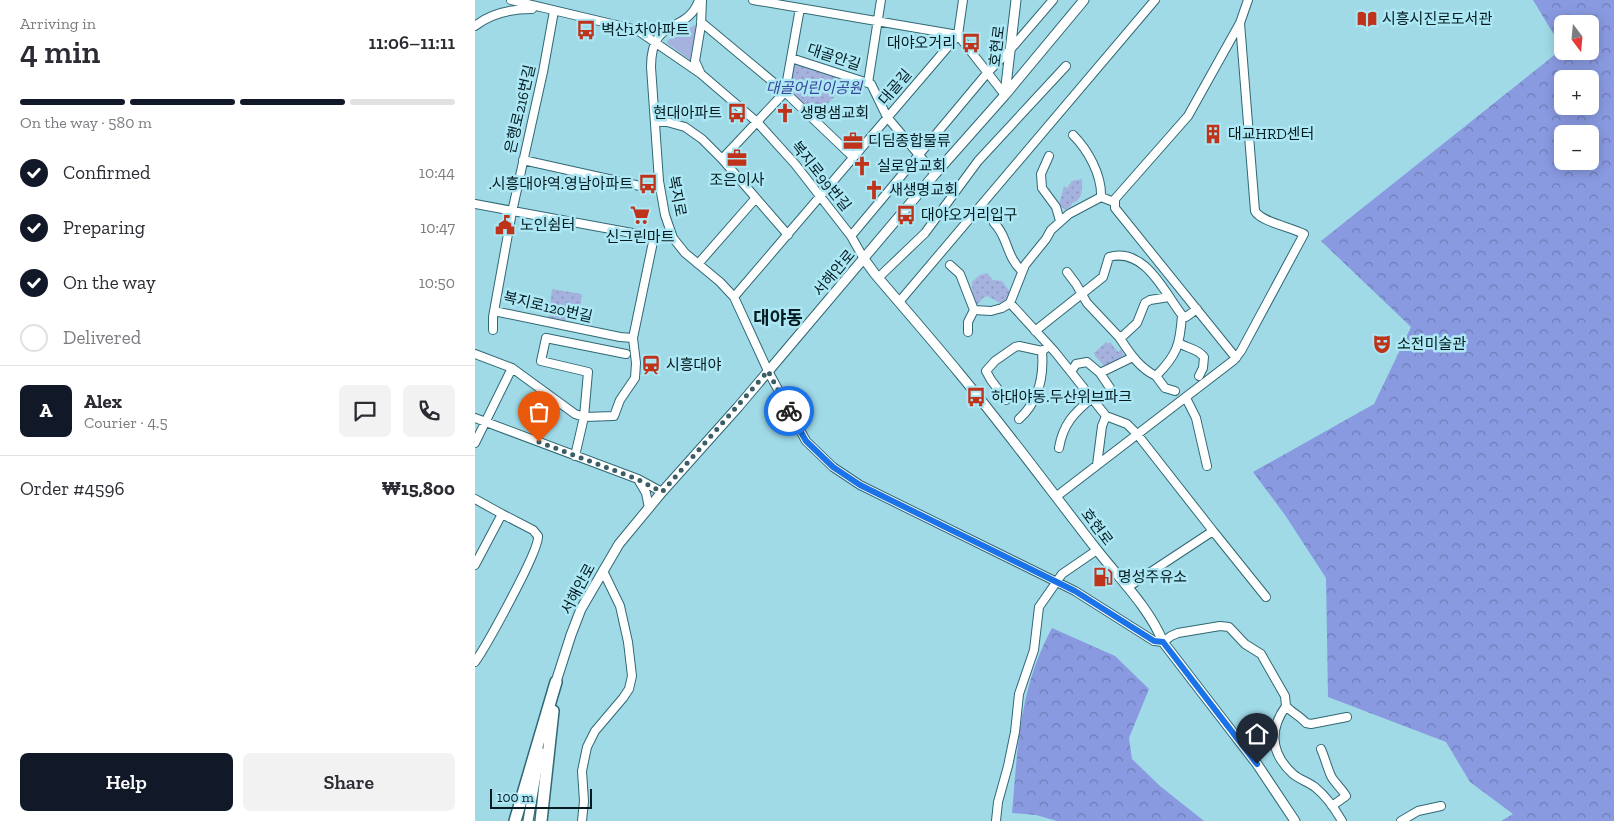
<!DOCTYPE html>
<meta charset="utf-8">
<style>
:root{--surface:#fff;--page:#f2f2f3;--text:#2b2b33;--muted:#7c7c81;--line:#e1e1e2;--accent:#111827}
body{margin:0;font-family:"Zilla Slab","Noto Sans KR",serif;background:var(--page);color:var(--text);height:100vh;display:flex;flex-direction:column;font-size:19px;white-space:nowrap}
*{box-sizing:border-box;margin:0}
p{font-size:16px;color:var(--muted)}
.icon{flex:none;width:28px;height:28px;fill:none;stroke:currentColor;stroke-width:2;stroke-linecap:round;stroke-linejoin:round}
.map{position:relative;flex:1;overflow:hidden}
.side{display:flex;flex-direction:column;background:var(--surface);width:475px}
.side>*{flex:none}
.needle{width:32px;rotate:164deg}
.tools{position:absolute;left:1079px;top:15px;display:grid;gap:10px}
.tools a{display:grid;place-items:center;width:45px;height:45px;border-radius:8px;background:var(--surface);box-shadow:0 2px 12px #0003;font-size:25px}
.scale{position:absolute;left:15px;bottom:12px;width:102px;box-sizing:border-box;padding-left:5px;border:2px solid #041b20;border-top:0;font-size:14px;line-height:18px;white-space:nowrap;color:#041b20;-webkit-text-stroke:4px #ade7f4;paint-order:stroke}
.pin{position:absolute;display:grid;place-items:center;width:42px;height:42px;color:#fff;margin:-51px -21px;border-radius:50% 50% 50% 0;rotate:-45deg;box-shadow:0 0 5px #0007}
.pin .icon{rotate:45deg}
.courier{position:absolute;display:grid;place-items:center;width:50px;height:50px;margin:-25px;border:4px solid #1a73e8;border-radius:50%;background:#fff;color:#222;box-shadow:0 1px 6px #0007}
.summary em{font-style:normal;font-weight:600}
.summary div{display:flex;flex-direction:column-reverse}
.summary{display:flex;align-items:center;justify-content:space-between;height:85px;padding:0 20px}
h1{font-size:32px;font-weight:600;line-height:38px}
.bar{display:grid;grid-template-columns:repeat(4,1fr);gap:8px 5px;align-content:center;height:60px;padding:0 20px}
.bar i{height:6px;border-radius:4px;background:var(--line)}
.bar .selected{background:var(--accent)}
.bar p{grid-column:span 4}
.line{display:flex;align-items:center;gap:12px;padding:0 20px;border-top:1px solid var(--line)}
.line div{flex:1}
.round{display:grid;place-items:center;flex:none;width:52px;height:52px;border-radius:8px;background:var(--page)}
ol{padding:0 20px;list-style:none}
li{display:flex;align-items:center;gap:15px;height:55px}
li p{margin-inline-start:auto}
li .icon{padding:5px;border-radius:50%;background:var(--accent);color:#fff;stroke-width:4}
li:last-child{color:var(--muted)}
li i{width:28px;height:28px;border:2px solid var(--line);border-radius:50%}
.primary-button{display:flex;gap:10px;margin-top:auto;padding:10px 20px}
.primary-button a{flex:1;height:58px;border-radius:8px;background:var(--accent);color:#fff;font-size:20px;font-weight:600;line-height:58px;text-align:center}
.primary-button a+a{background:var(--page);color:var(--text)}
main{display:flex;flex:1;min-height:0}
.map>svg:first-child{display:block}
.grass{fill:#a6b2de}
.forest{fill:url(#forest-crowns);fill-rule:evenodd}
.park{fill:url(#park-dots)}
.lines{fill:none;stroke-linecap:round;stroke-linejoin:round}
.minor-casing{stroke:#306874;stroke-width:10}
.major-casing{stroke:#306874;stroke-width:11}
.highway-casing{stroke:#306874;stroke-width:14}
.minor{stroke:#fff;stroke-width:8}
.major{stroke:#fff;stroke-width:9}
.highway{stroke:#fff;stroke-width:11}
.done{stroke:#3b5e66;stroke-width:5;stroke-dasharray:0 9}
.route{stroke:#1a73e8;stroke-width:6}
.labels{text-anchor:middle;dominant-baseline:central;stroke-width:5;stroke-linejoin:round;paint-order:stroke}
.poi-label{font-size:15px;fill:#041b20;stroke:#ade7f4;text-anchor:start}
.street-label{font-size:15px;fill:#041b20;stroke:#ade7f4}
.park-label{font-size:15px;font-style:italic;fill:#394699;stroke:#ade7f4}
.quarter-label{font-size:18px;font-weight:bold;fill:#041b20;stroke:#ade7f4}
</style>
<main>
<section class="side">
<div class="summary"><div><h1>4 min</h1><p>Arriving in</p></div><em>11:06–11:11</em></div>
<div class="bar"><i class="selected"></i><i class="selected"></i><i class="selected"></i><i></i><p>On the way · 580 m</p></div>
<ol>
<li><svg class="icon" aria-label="check" viewBox="0 0 24 24"><path d="M5 12l5 5 9-10"/></svg>Confirmed<p>10:44</p></li>
<li><svg class="icon" aria-label="check" viewBox="0 0 24 24"><path d="M5 12l5 5 9-10"/></svg>Preparing<p>10:47</p></li>
<li><svg class="icon" aria-label="check" viewBox="0 0 24 24"><path d="M5 12l5 5 9-10"/></svg>On the way<p>10:50</p></li>
<li><i></i>Delivered</li>
</ol>
<div class="line" style="height:90px"><b class="round" style="background:var(--accent);color:#fff">A</b><div><b>Alex</b><p>Courier · 4.5</p></div><a class="round"><svg class="icon" aria-label="chat" viewBox="0 0 24 24"><path d="M4 5h16v11H9l-5 4z"/></svg></a><a class="round"><svg class="icon" aria-label="phone" viewBox="0 0 24 24"><path d="M5 4h4l2 5-3 2q2 4 5 5l2-3 5 2v4C11 20 4 13 5 4z"/></svg></a></div>
<div class="line" style="height:65px"><div>Order #4596</div><b>₩15,800</b></div>
<div class="primary-button"><a>Help</a><a>Share</a></div>
</section>
<div class="map">
<svg width="1139" height="821" viewBox="0 0 1139 821">
<defs>
<pattern id="forest-crowns" width="20" height="18" patternUnits="userSpaceOnUse" patternTransform="scale(1.25)"><rect width="20" height="18" fill="#899ae1"/><path d="M2 6a3 3 0 1 1 6 0M12 15a3 3 0 1 1 6 0" fill="none" stroke="#6e7db6"/></pattern>
<pattern id="park-dots" width="8" height="8" patternUnits="userSpaceOnUse" patternTransform="scale(1.25)"><rect width="8" height="8" fill="#a6b2de"/><path d="M2 2h.1M6 6h.1" fill="none" stroke="#8d98be" stroke-width="1.8" stroke-linecap="round"/></pattern>
</defs>
<rect width="100%" height="100%" fill="#a0dae7"/>
<path class="grass" d="M222,24L216,59L215,60L192,43L193,40Z"/>
<path class="forest" d="M1058,0H1139V821H1026L1038,814L995,782L971,742L853,697L851,578L810,515L778,472L899,404L936,327L846,241L1087,49L1088,51H1115V24H1088L1087,48ZM1088,79H1115V106H1088ZM1088,134H1115V161H1088Z
M577,628L640,656L674,689L654,738L657,759L685,786L729,821H582L561,815L537,813C543,746 544,689 577,628Z"/>
<path class="park" d="M320,60L374,81L341,116L313,91L318,61Z
M607,179C607,189 608,200 597,203L596,206L590,210L587,207L584,209L583,208L589,186L592,188L597,181Z
M512,273L518,280L527,281L536,293L529,305L512,296L508,298L501,306L498,301L497,282L505,275Z
M77,289L107,294L105,309L93,308L91,323L73,320Z
M631,342L633,344L635,342L643,352L646,349L649,355L630,367L620,356L619,353Z"/>
<g class="lines">
<defs>
<path id="minor" d="M36,0L162,30L226,74L282,122L320,164L376,236L389,259
M224,0C212,35 176,15 176,67L184,181L190,215L198,238L210,253L245,282L259,297L293,371L331,441L358,467L385,485L600,591L679,641L688,642L696,636L703,633L745,626L754,627L770,644L786,654L810,696L811,706C794,730 795,753 818,774C825,780 834,782 841,788C852,797 860,809 867,821
M278,0L483,35L530,95
M226,22L310,92L378,157
M0,26C16,13 36,9 57,9
M316,58L396,84L412,117L460,174
M225,72L220,61L226,25L227,0
M393,83L406,0
M180,122H192L210,127L227,139L247,159L313,235
M598,135C613,150 627,175 626,197
M574,156L566,174L567,188L581,207L585,221
M247,159L310,92L325,8
M48,160L165,186
M0,204L179,237L158,338L161,363L160,378L145,400L139,416L109,417L100,414L37,368L0,354
M524,213L519,218V223C533,236 531,257 547,271
M376,236L513,72L535,50L578,0
M223,264L280,199
M475,265L485,274L499,310
M592,272L601,284L612,303L644,337L649,335L662,323L670,303L675,300L694,297
M403,278L450,233L503,161L591,66
M259,297L483,35L488,0
M424,302L680,0
M535,303L580,352L631,416L652,424L662,434L738,531L653,587
M19,311L145,337L158,338
M18,330V317L37,212L68,72L79,11
M560,331L628,277L634,257C670,247 689,292 707,315L711,317L722,309
M493,332V322L499,310L516,311L527,308L535,303L550,265L571,239L576,230L594,214L626,197L639,202
M644,337C654,352 664,368 681,376
M704,343C713,349 722,348 729,357L728,368L724,376
M761,358L640,208V199L713,116L765,23
M596,372L601,364L612,362L625,373L658,357
M625,373L635,388
M700,391L690,388L681,376C702,355 705,345 707,315
M711,398L721,418L732,466
M531,400L516,380L511,371L520,361L540,347L544,346L567,351L574,346
M0,418L163,479L187,492
M544,419C564,401 569,376 567,351
M0,443L37,368
M584,448C588,424 599,413 617,398
M100,456L109,417L113,372L66,361L71,338L151,354
M622,465L627,426L631,416
M164,481L171,493L174,508
M582,496L759,360L766,351L829,234C816,227 786,222 780,211L765,23L773,0
M0,499L27,514
M738,531L791,597
M0,565L27,514L58,530L63,536C65,550 11,646 0,662
M811,706C817,713 824,715 831,723L836,724L872,717
M846,749C850,758 852,767 856,776C859,782 867,789 871,796L857,806
M107,821L109,801L107,771L112,747L120,731L148,698L154,689L157,676L153,642L145,606L128,571
M521,821L523,802L533,766L540,732L544,694L559,650L564,607L587,574L622,550
M926,821L943,811L966,806"/>
<path id="major" d="M530,94L541,0
M389,259L400,274C428,307 457,340 484,373C532,431 576,491 622,550C644,578 675,609 688,642L782,764L820,821
M79,688L96,635L106,609L144,544L187,492L263,407L460,174L530,95L609,0
M53,821L65,752"/>
<path id="highway" d="M40,821L81,682
M66,821L78,711"/>
</defs>
<use href="#minor" class="minor-casing"/>
<use href="#major" class="major-casing"/>
<use href="#highway" class="highway-casing"/>
<use href="#minor" class="minor"/>
<use href="#major" class="major"/>
<use href="#highway" class="highway"/>
</g>
<g class="lines">
<path class="done" d="M64,442L162,479L187,492L293,371L314,411"/>
<path class="route" d="M314,411L331,441L358,467L385,485L600,591L679,641L688,642L782,764"/>
</g>
<defs>
<symbol id="library-bare" viewBox="-9 -9 18 18"><path d="M-6-4Q-3-5.5-.7-3.5V5Q-3 3-6 4ZM6-4Q3-5.5 .7-3.5V5Q3 3 6 4Z" fill="#be3319" stroke="#ade7f4" stroke-width="2.5" paint-order="stroke"/></symbol>
<symbol id="bus-bare" viewBox="-9 -9 18 18"><path d="M-5-6H5V4H4V6H2V4H-2V6H-4V4H-5ZM-3.5-4V0h7V-4ZM-3.5 1.2v1.5H-2V1.2ZM2 1.2v1.5H3.5V1.2Z" fill="#be3319" stroke="#ade7f4" stroke-width="2.5" paint-order="stroke"/></symbol>
<symbol id="church-bare" viewBox="-9 -9 18 18"><path d="M-1.2-6h2.4v3.5h3.3v2.4h-3.3V6h-2.4V-.1h-3.3v-2.4h3.3Z" fill="#be3319" stroke="#ade7f4" stroke-width="2.5" paint-order="stroke"/></symbol>
<symbol id="building-bare" viewBox="-9 -9 18 18"><path d="M-4-6H4V6H1V3H-1V6H-4ZM-2.5-4.3h1.7v1.8h-1.7ZM.8-4.3h1.7v1.8H.8ZM-2.5-1h1.7V.8h-1.7ZM.8-1h1.7V.8H.8Z" fill="#be3319" stroke="#ade7f4" stroke-width="2.5" paint-order="stroke"/></symbol>
<symbol id="office-bare" viewBox="-9 -9 18 18"><path d="M-6-3h4V-5.5h4V-3h4V5H-6ZM-1-4.5V-3h2v-1.5ZM-6 0V1H6V0Z" fill="#be3319" stroke="#ade7f4" stroke-width="2.5" paint-order="stroke"/></symbol>
<symbol id="supermarket-bare" viewBox="-9 -9 18 18"><path d="M-6-5.5h2.5l.6 2H6L4.5 2H-2.5L-4.4-4H-6ZM-1.5 3.2a1.3 1.3 0 1 0 .1 0ZM3 3.2a1.3 1.3 0 1 0 .1 0Z" fill="#be3319" stroke="#ade7f4" stroke-width="2.5" paint-order="stroke"/></symbol>
<symbol id="civic-bare" viewBox="-9 -9 18 18"><path d="M-.6-6.5H3V-4.5H.6V-3L4-1V1h2V6H-6V1h2V-1L-.6-3ZM-1.2 2.5V6h2.4V2.5Z" fill="#be3319" stroke="#ade7f4" stroke-width="2.5" paint-order="stroke"/></symbol>
<symbol id="theatre-bare" viewBox="-9 -9 18 18"><path d="M-5-5.5Q0-4 5-5.5V0Q5 5 0 6Q-5 5-5 0ZM-3.3-2.5H-1v1.5H-3.3ZM1-2.5H3.3v1.5H1ZM-2.8 1Q0 5.5 2.8 1Z" fill="#be3319" stroke="#ade7f4" stroke-width="2.5" paint-order="stroke"/></symbol>
<symbol id="station-bare" viewBox="-9 -9 18 18"><path d="M-3-6H3Q5-6 5-4V2Q5 4 3 4L4.5 6H3L1.5 4h-3L-3 6H-4.5L-3 4Q-5 4-5 2V-4Q-5-6-3-6ZM-3.5-4v3h7v-3ZM-3.5 1v1.5H-2V1ZM2 1v1.5H3.5V1Z" fill="#be3319" stroke="#ade7f4" stroke-width="2.5" paint-order="stroke"/></symbol>
<symbol id="fuel-bare" viewBox="-9 -9 18 18"><path d="M-5.5-6h7V0h2V4h1.3V-2.5L3-4.5l.8-.8L6-3V5H2.5V1h-1V6h-7ZM-4.2-4.7v3.2H.2V-4.7Z" fill="#be3319" stroke="#ade7f4" stroke-width="2.5" paint-order="stroke"/></symbol>
</defs>
<g fill-rule="evenodd">
<use href="#library-bare" x="878" y="5" width="28" height="28"/>
<use href="#bus-bare" x="97" y="16" width="28" height="28"/>
<use href="#bus-bare" x="482" y="29" width="28" height="28"/>
<use href="#bus-bare" x="248" y="99" width="28" height="28"/>
<use href="#church-bare" x="296" y="99" width="28" height="28"/>
<use href="#building-bare" x="724" y="120" width="28" height="28"/>
<use href="#office-bare" x="364" y="127" width="28" height="28"/>
<use href="#office-bare" x="248" y="144" width="28" height="28"/>
<use href="#church-bare" x="373" y="152" width="28" height="28"/>
<use href="#bus-bare" x="159" y="170" width="28" height="28"/>
<use href="#church-bare" x="385" y="176" width="28" height="28"/>
<use href="#supermarket-bare" x="151" y="201" width="28" height="28"/>
<use href="#bus-bare" x="417" y="201" width="28" height="28"/>
<use href="#civic-bare" x="16" y="211" width="28" height="28"/>
<use href="#theatre-bare" x="893" y="330" width="28" height="28"/>
<use href="#station-bare" x="162" y="351" width="28" height="28"/>
<use href="#bus-bare" x="487" y="383" width="28" height="28"/>
<use href="#fuel-bare" x="614" y="563" width="28" height="28"/>
</g>
<g class="labels">
<g class="poi-label">
<text x="907" y="19">시흥시진로도서관</text>
<text x="126" y="30">벽산1차아파트</text>
<text x="481" y="43" text-anchor="end">대야오거리</text>
<text x="247" y="113" text-anchor="end">현대아파트</text>
<text x="325" y="113">생명샘교회</text>
<text x="753" y="134">대교HRD센터</text>
<text x="393" y="141">디딤종합물류</text>
<text x="402" y="166">실로암교회</text>
<text x="262" y="180" text-anchor="middle">조은이사</text>
<text x="158" y="184" text-anchor="end">.시흥대야역.영남아파트</text>
<text x="414" y="190">새생명교회</text>
<text x="446" y="215">대야오거리입구</text>
<text x="45" y="225">노인쉼터</text>
<text x="165" y="237" text-anchor="middle">신그린마트</text>
<text x="922" y="344">소전미술관</text>
<text x="191" y="365">시흥대야</text>
<text x="516" y="397">하대야동.두산위브파크</text>
<text x="643" y="577">명성주유소</text>
</g>
<g class="street-label">
<text transform="translate(522 46) rotate(-83)">호현로</text>
<text transform="translate(359 57) rotate(18)">대골안길</text>
<text transform="translate(420 87) rotate(-49)">대골길</text>
<text transform="translate(45 109) rotate(-77)">은행로216번길</text>
<text transform="translate(346 176) rotate(51)">복지로99번길</text>
<text transform="translate(202 196) rotate(79)">복지로</text>
<text transform="translate(359 273) rotate(-50)">서해안로</text>
<text transform="translate(73 307) rotate(13)">복지로120번길</text>
<text transform="translate(622 527) rotate(53)">호현로</text>
<text transform="translate(103 589) rotate(-62)">서해안로</text>
</g>
<g class="park-label">
<text x="339" y="88">대골어린이공원</text>
</g>
<g class="quarter-label">
<text x="303" y="318">대야동</text>
</g>
</g>
</svg>
<div class="tools">
<a><svg class="needle" viewBox="-14 -14 28 28"><path d="M0-13l5 13h-10z" fill="#e53935"/><path d="M0 13l5-13h-10z" fill="#7c7c81"/></svg></a>
<a>+</a>
<a>−</a>
</div>
<div class="scale">100 m</div>
<div class="pin" style="left:64px;top:442px;background:#ea580c"><svg class="icon" aria-label="bag" viewBox="0 0 24 24"><path d="M5 8h14l-1 12H6zM9 8a3 3 0 0 1 6 0"/></svg></div>
<div class="pin" style="left:782px;top:764px;background:#1f2937"><svg class="icon" aria-label="home" viewBox="0 0 24 24"><path d="M3 11l9-7 9 7M6 9v11h12V9"/></svg></div>
<div class="courier" style="left:314px;top:411px"><svg class="icon" aria-label="bike" viewBox="0 0 24 24"><circle cx="6" cy="16" r="4"/><circle cx="18" cy="16" r="4"/><path d="M6 16l4-8h5l3 8M10 8l3 8H6M13 5h3"/></svg></div>
</div>
</main>
